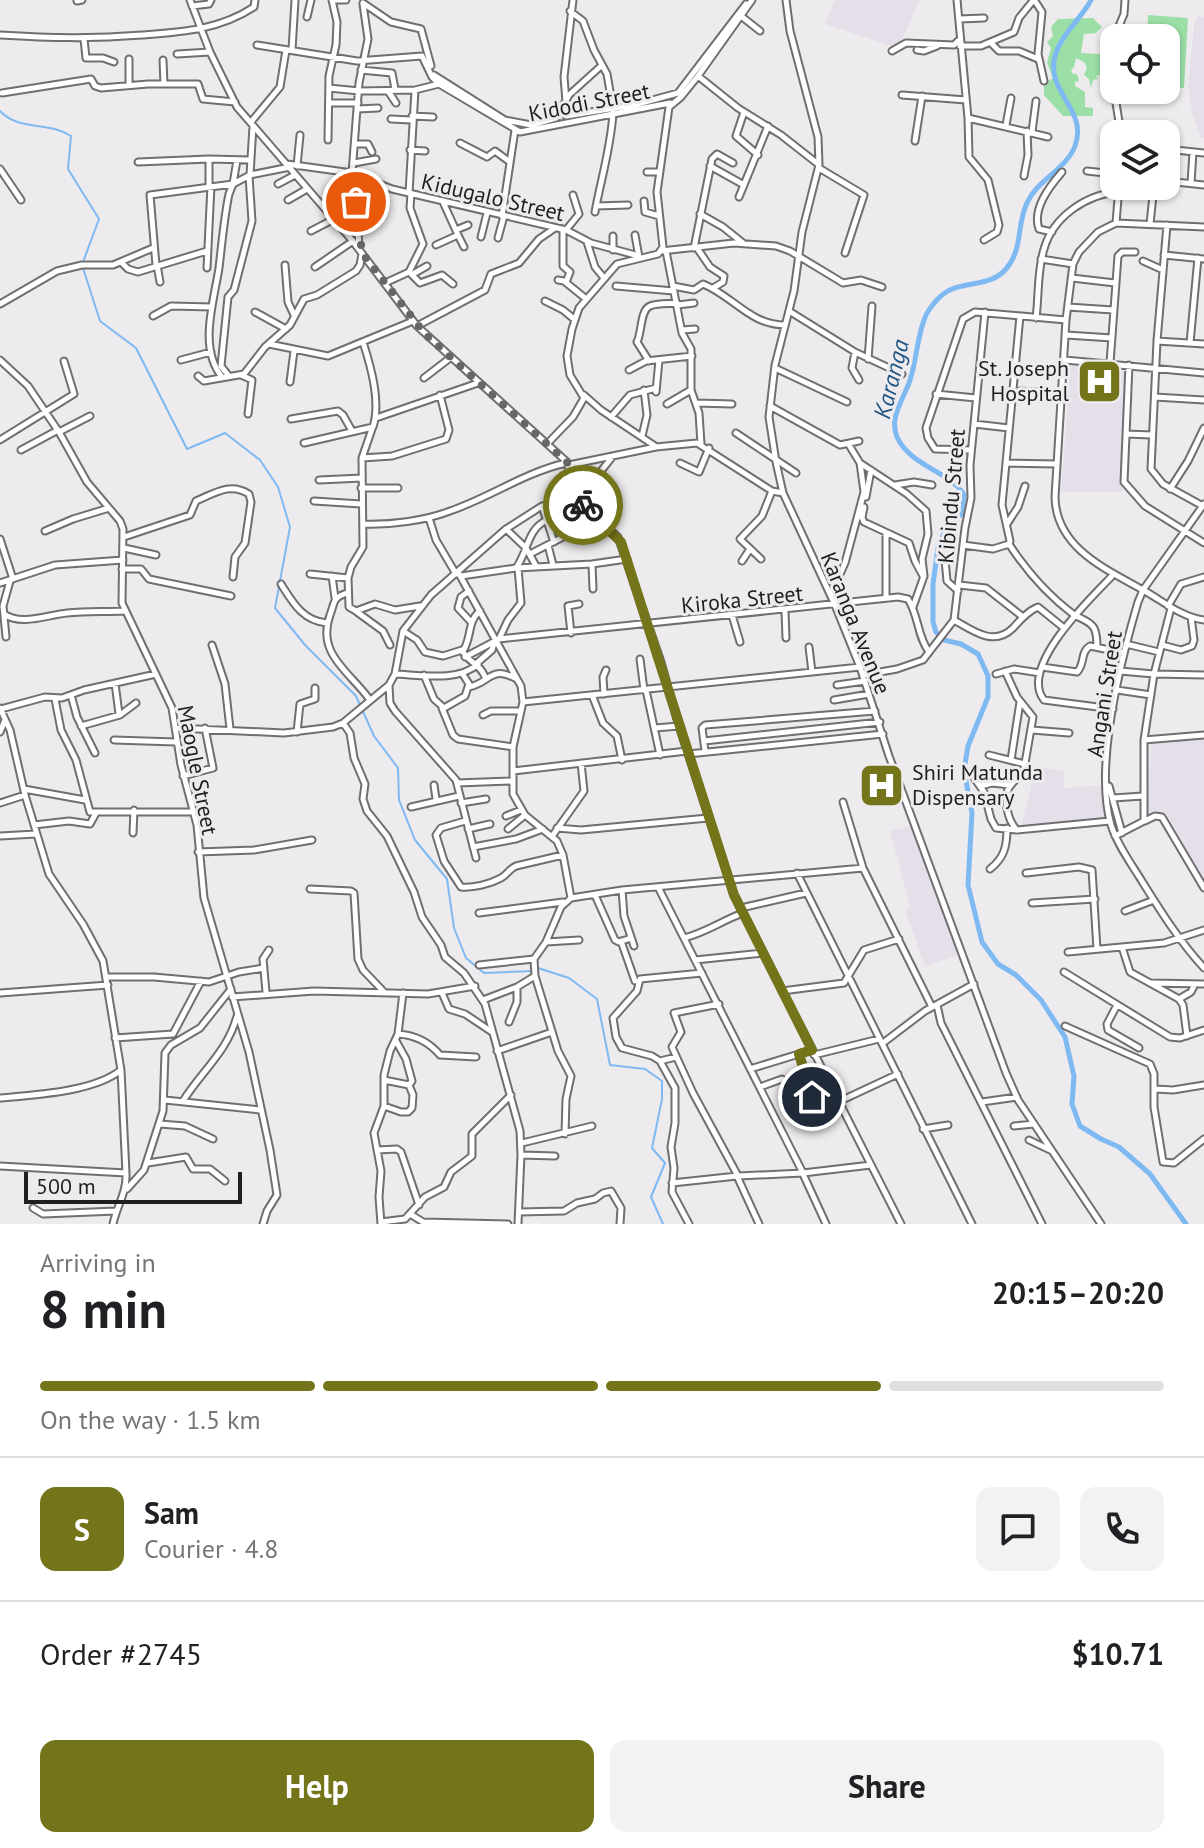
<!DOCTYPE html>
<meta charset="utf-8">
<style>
:root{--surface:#fff;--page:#f2f2f2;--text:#202124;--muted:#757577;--line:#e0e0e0;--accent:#74741a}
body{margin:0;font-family:"PT Sans",sans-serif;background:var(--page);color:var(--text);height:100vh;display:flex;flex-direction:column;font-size:30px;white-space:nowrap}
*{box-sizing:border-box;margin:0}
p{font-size:26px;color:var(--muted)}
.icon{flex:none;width:44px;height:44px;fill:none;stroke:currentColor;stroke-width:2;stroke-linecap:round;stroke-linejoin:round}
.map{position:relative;height:1224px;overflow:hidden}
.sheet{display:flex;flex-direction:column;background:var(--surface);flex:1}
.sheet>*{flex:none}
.fabs{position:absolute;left:1100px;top:24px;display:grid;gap:16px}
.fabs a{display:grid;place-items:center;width:80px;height:80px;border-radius:16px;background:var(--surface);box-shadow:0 2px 6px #0004;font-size:40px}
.scale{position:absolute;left:24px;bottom:20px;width:218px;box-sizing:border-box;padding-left:8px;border:4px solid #1f1f20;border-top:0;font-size:22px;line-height:28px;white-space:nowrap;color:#1f1f20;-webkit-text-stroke:6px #edebee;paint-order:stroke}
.pin{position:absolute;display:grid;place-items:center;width:68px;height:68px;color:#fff;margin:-34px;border:4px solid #fff;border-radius:50%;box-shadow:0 2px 8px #0007}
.courier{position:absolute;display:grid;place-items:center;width:80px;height:80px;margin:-40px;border:6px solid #74741a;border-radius:50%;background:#fff;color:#222;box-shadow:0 2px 10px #0007}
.head em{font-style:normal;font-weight:700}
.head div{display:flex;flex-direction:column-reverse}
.head{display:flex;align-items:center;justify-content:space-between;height:136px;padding:0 40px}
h1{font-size:52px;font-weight:700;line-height:60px}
.bar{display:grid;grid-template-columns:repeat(4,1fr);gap:12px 8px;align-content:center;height:96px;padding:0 40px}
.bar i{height:10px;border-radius:6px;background:var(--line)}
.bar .current{background:var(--accent)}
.bar p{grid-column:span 4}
.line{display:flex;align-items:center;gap:20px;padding:0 40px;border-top:2px solid var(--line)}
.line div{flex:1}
.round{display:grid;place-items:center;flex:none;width:84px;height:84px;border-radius:16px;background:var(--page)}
.action{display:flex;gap:16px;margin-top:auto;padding:16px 40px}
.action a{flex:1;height:92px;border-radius:16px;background:var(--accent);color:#fff;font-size:32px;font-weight:700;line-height:92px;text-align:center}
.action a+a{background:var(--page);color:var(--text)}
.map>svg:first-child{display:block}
.built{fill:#e5dfe9}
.green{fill:#9bdfa6}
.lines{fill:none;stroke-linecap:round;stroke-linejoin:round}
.stream{stroke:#7fb9f2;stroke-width:2}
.river{stroke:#7fb9f2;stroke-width:5}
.minor-casing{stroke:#706e71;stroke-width:9}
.minor{stroke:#fff;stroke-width:5}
.done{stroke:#676668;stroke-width:8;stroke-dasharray:0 14.4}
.route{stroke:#74741a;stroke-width:10}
.labels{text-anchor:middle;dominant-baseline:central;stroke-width:6;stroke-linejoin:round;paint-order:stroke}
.street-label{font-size:22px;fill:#1f1f20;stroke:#edebee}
.poi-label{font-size:22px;fill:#1f1f20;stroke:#edebee;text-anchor:end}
.water-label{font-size:24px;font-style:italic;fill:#205583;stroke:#edebee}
</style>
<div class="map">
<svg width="1204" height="1224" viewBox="0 0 1204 1224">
<rect width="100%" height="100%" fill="#edebee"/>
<path class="built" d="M835,0H920L898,48L825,24Z
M1197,16L1204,17V138H1201L1192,112L1188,86L1194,25Z
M1071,364L1130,368L1122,492H1061Z
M1204,737V882L1166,813L1147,816L1151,745Z
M1036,766L1065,772L1063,788L1105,785L1107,820L1021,828Z
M912,826L958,955L925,966L905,910L910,906L890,831Z"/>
<path class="green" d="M1148,15L1188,18L1184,88L1166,87V38H1147Z
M1093,18L1102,27L1096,33L1084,34L1081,53L1101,54L1107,61L1100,75L1096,76L1098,79L1093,80L1091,88L1089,79L1084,75L1087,67L1084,62L1076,58L1074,67L1071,70L1073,74H1077L1079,81L1075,82V86L1085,92V107L1093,108V116H1063L1044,95V84L1053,78L1047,63L1051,48L1047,42L1053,36L1051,27L1058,19Z"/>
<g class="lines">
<path class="stream" d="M0,111C20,132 49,121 71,136L68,169L99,219L83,262
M83,268L100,321L136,348L187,449L225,433L260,460L278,487L290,527L275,608L305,645L356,696L374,736L398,768L399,800L415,840L447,879L454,928L466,958L484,973L532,971
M538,968L569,978L597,999L610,1065L645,1069L662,1081V1099L652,1148L665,1163L651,1197L663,1224"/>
<path class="river" d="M1091,0C1080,21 1058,36 1054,61C1049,94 1088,111 1075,146C1067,168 1038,180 1028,201C1016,222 1024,248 1006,269C989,289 960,279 941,296C936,300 929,309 926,315C917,335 917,359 910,380C906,393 897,406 895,419C894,425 895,432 897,437C911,467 950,471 964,495L961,515L949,520L938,548L933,584V622L936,632L944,640L961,644L978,654L988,676V697L968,746L964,770L972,813L968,885L982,942L998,964L1016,975L1041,1000L1065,1037L1074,1076L1072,1104L1080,1126L1101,1139L1119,1147L1150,1174L1186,1224"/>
<defs>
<path id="minor" d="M190,0L210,52L237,107L351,239L417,326L567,462L577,499L618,537L661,662L678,723L734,895L901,1224
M336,0H346
M786,0L790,31L818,137L819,165L802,232L794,291L775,365L769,417L776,462L783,493L835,605L860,667L889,756L1006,1073L1018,1100L1101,1224
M957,0L968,118L969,157L988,180L999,225L997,232L984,240
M77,1L82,0
M363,3L391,22L421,29L431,66
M192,6L209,4L211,0
M570,11L583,21L594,50L607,74L613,109
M741,16L760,31
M307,17L311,0
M959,19L984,18
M0,35C51,38 91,39 142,35C182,32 219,30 254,7L255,0
M1114,38L1124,14L1125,0
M84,39L86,58H103L114,62
M1114,40L1111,72L1121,134
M991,43L999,51H1019L1038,59
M257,45L357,61L422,56L432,77L439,84L520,132L670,103
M960,46H981L1014,32L1019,18L1032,2L1035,1L1042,12L1038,54L1044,81
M292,50L295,0
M917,50L924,51L937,46
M892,51L906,43L954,45L958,41
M177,54L210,52
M163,60L164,84
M361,70L392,73L395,89
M434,75L505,120L531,125L556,118L569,95L601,66
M698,76L738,108L781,135L818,164
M129,85V59
M329,88L359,91L415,90
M388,91L396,103
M2,93L91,79L95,86L101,88L148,84H198L203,99L235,102
M902,95L966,100
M566,102L564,77L573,0
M330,103H358
M358,109L378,108
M744,112L736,136L758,155
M412,116L433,117
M566,116L634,105L678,93L746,4
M968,118L1048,137
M391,119L411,120
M251,122L280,87L286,50
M1006,125L1011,98
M1032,132L1036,101
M328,140L329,76L336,45L337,22L332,0
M915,141L922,96
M460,143L487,157L495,151L510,162
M355,144H368L372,152
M1166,149L1204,153
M410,150L425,151
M209,159V186
M138,162L209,159L250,160
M354,163L376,159
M287,164L352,173L392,189L566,230L591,243L639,256
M297,166L300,135
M710,166L744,185
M819,168L864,195L845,253
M0,169L21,200
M1087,171L1114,174
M647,172H660
M352,173L359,83L368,39L363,4
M250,175L290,167
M355,175L359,249
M1024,176L1028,155L1027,131
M1166,181L1204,185
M1191,183L1193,152
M278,184L295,175
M409,193L415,90L439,84
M739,197L768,126
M288,200L307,189
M644,201L645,212L659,216
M596,206L628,205
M595,212C601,179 611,147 613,113
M700,214L723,227L743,243
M502,216L515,130
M1116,223L1119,186
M1150,224L1154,186
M1167,225L1157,341L1151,469L1163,484L1203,506
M1204,227L1116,223L1098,232L1079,252L1073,264L1066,320L1055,497C1056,548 1106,569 1143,590C1163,601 1181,617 1204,620
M563,229V266L570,272L566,282
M456,230L468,225
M566,230L579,214L573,195
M311,231L334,219
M1052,232L1039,229C1032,209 1049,187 1062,172
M458,235L464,247
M635,235L639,257
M613,236V250
M481,237L487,213
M498,238L504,216
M587,242L595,267L604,278
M436,245L458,235L443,202
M694,248L712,159L717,154L733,163
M697,248L710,267L724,276L723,282L713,288
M661,251L734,243L776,246L790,251L843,283L861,280L882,287
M666,251L682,333L691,349V390L699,413L701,444
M1164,255L1204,259
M1041,259L1073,264
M1143,261L1163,270
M121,262L128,269L138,272L207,251
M156,265L150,195L233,184L237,160
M157,265L160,282
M285,265L288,302L294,315
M315,267L353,241
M207,268L211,186
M409,272L423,244L410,208L411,193
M413,274L427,266
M1072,278L1115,283
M558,280L564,281L585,298
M385,283L409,272L420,283L442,275L453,284
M616,286L674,291
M673,286L694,290L703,284C733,296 750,325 785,325
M545,301L563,310L574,319
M0,304L57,271L82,265H113L153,248
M678,305L694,303
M1068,307L1113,310
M789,311L855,352L902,374
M255,312L286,329
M153,316L171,306L212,307
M1036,318C1039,296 1037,271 1044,249C1053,217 1086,194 1119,192
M417,326L485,290L491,274L519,263L539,239L555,228
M682,330L695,329
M1066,335L1112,338
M1157,341L1204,344
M1190,343L1198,258
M269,344L328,356L413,321
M855,352L852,368L859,380
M868,359L872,306
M0,360L28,386L59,432L87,482L120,521L123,529L122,603L172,708L181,765L197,825L204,898L249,1052L270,1150L277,1195L267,1211L263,1224
M181,360L211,352
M1065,360L1204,373
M649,361L637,342C642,333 640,310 650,306C657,303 670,304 677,303
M1110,363L1118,256L1122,252H1135
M1129,365L1124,482L1145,506L1204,543
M775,368L847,402
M629,370L646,361L692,356
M228,375L221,366L228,297L234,290L252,221L249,176
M241,375L252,380L248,414
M198,376L204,381L244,374L265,347L290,325L304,299L317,295L356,271L360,265L362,254
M222,377C198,348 214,301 219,268C222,243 224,218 229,194L233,184L250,175L253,126
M424,378L450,358
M290,382L294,351
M1013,391L1062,393
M656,392L659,360
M936,394L976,398
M584,395L601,410L655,446
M1155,397L1204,400
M697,403L732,404
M667,404L691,390
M770,406L840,445L859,441
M611,417L630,395L656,388
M376,418L478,383
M291,419L338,411L343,415L352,431
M974,424L1009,428
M372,429L362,458L363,547L351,567L348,578L349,607L356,611L375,604L395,610L420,606
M59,432L90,416
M736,433L796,473
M1126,434L1152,435
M642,436L647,415L644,390
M0,440L74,394L64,361
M304,443L373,427C381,402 371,367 363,342
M547,444L573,417L584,398L570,375L567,356L572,329L579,308L617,264L658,254L663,247L657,192L669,107L681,97L698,76L752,0
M21,450L58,430
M971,450L935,449L928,438L926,428L963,319L975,312L1066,320
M362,458L392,456L446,439L449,430L440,395
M680,463L699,472L709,448
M860,463L907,494L926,511L928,534L922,559L924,576L913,607
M1007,463L1056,464
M569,465L656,447L697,443L772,491L783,493
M319,480L362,478
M895,485L914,482L932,485
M361,488H398
M1170,489L1188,461L1204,428
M866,497L871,470
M314,501L361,504
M1204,504L1143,590L1138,602C1121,660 1094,766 1111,825C1117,844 1130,862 1140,878C1160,910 1179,941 1204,968
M542,506L554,542
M864,507L862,518L864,522L909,543L915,561L923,576
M429,518L436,540L456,574
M363,524C390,525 424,521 450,511C491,497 523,473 566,463
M1007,524L1018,507L1025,486
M506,529L526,548L536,566
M45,531L73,519L109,508
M886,533V598
M124,537L190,515L196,501C215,493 230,482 249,494L251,502L245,543L235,557L233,577
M0,539L13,579
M1009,544C1026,570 1048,595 1073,614C1080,619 1089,620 1094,628C1097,634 1097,640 1097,647
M548,545L553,565
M963,545L993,549L1009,544L1010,541L1002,505L1020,316
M124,548L156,555
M530,554L567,535
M761,559L740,539L762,516L772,491
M945,560L947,581L958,591
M742,561L750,549
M592,564L593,589
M516,568L592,564L627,559
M122,569H141L149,579L231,596
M458,572L521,686L523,702L513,747V794L525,815L557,841L563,855L571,898
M310,574L348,578
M332,576L335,598
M461,576L516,568C528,552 527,529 547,520
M1112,576C1091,598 1018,667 1044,700L1113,709
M0,583L55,565L123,560
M281,584C293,603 303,621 327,623
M959,585L986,588L1023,617
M469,591L461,597L458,608L471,622
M347,593C332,598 335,602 330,615C316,654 350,672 370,700
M831,594L845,563L864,492L860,463L849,445
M1168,606L1181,584L1204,577
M785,611L786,638
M357,612L383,631L390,645
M4,614C21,626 47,615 67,613C86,611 106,612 125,611
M732,615L740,642
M954,620C973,631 994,647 1013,628C1020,620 1028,611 1038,607L1064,628
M403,631L417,640L425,652L443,656L462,650C468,663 480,663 485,677
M571,633L568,606L579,604
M6,637L3,606L10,581
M499,639L508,620L521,603L518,568
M1126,644L1159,652
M212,645L225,684L230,729
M1162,645L1181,650L1192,646L1194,640L1191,617
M809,647L812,672
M463,651C472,638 467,621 480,611
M465,657L499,639L898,597L908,599C919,616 917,636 929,652
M640,659L644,690
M477,663L492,650L494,643
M1042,667L1077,672C1085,665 1080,652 1090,646L1124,653
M1005,671L1017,697L1033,717L1024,769C1021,777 1016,778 1011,785C1001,796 1008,821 1017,830
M1120,671L1154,674L1204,675
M395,674C420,675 459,682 478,664
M996,674L1014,669L1040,673
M424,675L434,699L444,708L465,696L469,684L462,673
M863,675L897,669L923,660L954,620L965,528L971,498L970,465L985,312
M115,683L119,714
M837,685L865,681
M389,686L390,703L395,711L456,780L476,858
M469,687C492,682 489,665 517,679
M646,690L660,755
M1117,690L1151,695
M604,694L603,677L606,670
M71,695L77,717L95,753
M592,695L603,723L617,736L622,760
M55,699L61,730L76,760L90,812H192
M834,700L869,694
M523,702L860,667
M0,708L10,730L25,795L49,874L83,924L103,961L121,1070L126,1173C127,1193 117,1205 113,1224
M442,708L453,735L458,739L513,747
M1,709L45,697L62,698L84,690L156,674
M483,715L491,711H520
M343,723L350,733L354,758L365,784L363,799L367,811L387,836L414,892L422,917L441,945L445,957L464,973L485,1004L520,1131L521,1155L518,1224
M81,726L120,715L136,703
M176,728L284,733L333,727L343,723L389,685L395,674L403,631L431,595L506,529L542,506L571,501L582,495L613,456
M655,728L679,726
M1032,730L1069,733
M0,732L5,720
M297,732L300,704L315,699V688
M114,740L176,742
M1144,740L1204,735
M704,741L880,722
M705,751L702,728L705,725L875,711
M688,754L883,734
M989,755L1025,764
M1011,760L1020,702
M513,771L687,751
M972,775L984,792L991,819L996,828L1017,830L1110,821
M183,776L213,768L205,728
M457,783L512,781
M434,785L436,799
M981,786L992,783L1010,785
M1109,786L1122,833
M24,789L85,800
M1113,798L1143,796
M843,802L863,868L932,1007
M0,803L25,795
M461,803L486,799
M411,807L459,796
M506,816L521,810
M465,821L441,828L436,835L444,861L461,887C474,888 490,884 501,878C508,874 509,869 516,866L563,855
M1145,821L1155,816L1162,817L1204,888
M34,825L69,821L90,824L96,813
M557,828L581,830L708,818
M468,829L490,824
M508,829L525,815
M133,833L134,810
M553,835L584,791L581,763
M0,836L36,834
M1115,836L1144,821V740L1154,674L1171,608
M473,847L516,839L543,829
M198,852L254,850L312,840
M990,869C1004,858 1007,847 1007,828
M797,873L972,1224
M1026,873L1079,867L1092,870L1097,949
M658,887L803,1173
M310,889L351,891L354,893L358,959L363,970L384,992
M622,890L624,916L634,946
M595,895L615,940L619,942L631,938
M1032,903L1095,899
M741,908L806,893
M1125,911L1154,900
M479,913L563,902
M684,938C707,932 721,921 743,913
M621,941L635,981
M546,942L579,940
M1122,947L1130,972L1179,999L1183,1005L1187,1036
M1068,952L1164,943L1204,930
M534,959L535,976L558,1051L571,1076L566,1099L565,1134
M695,960L763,953
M479,965L534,959L546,942L561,907L571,898L622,890L863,868
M1064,972L1170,1037L1180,1038L1204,1030
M106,977H154L209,982L239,972L264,968
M1151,983L1204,984
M782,991L844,983L864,950L899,939
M266,992L263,959L269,950
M0,993L108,985
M442,993L449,1009L465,1014L492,1032
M232,997L314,991L428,994L475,986
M1179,999L1191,992L1195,984
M483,1000L517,987L535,976
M719,1004L674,1013L681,1032L672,1047L693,1093L738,1176L803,1173L871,1165
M937,1005L941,1023L1042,1224
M1117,1005L1107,1024L1108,1030L1139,1048
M509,1022L517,1002V987
M1065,1026L1150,1064L1154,1074V1107L1163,1162L1174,1163L1204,1139
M398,1034C415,1035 429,1042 440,1055L476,1057
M115,1038L173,1034L201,981
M396,1041L406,1059L412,1081L409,1085
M883,1043L925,1011L974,984
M497,1051L552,1032
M799,1054L813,1099L833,1092
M814,1055L879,1039
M676,1057L660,1061L675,1088V1123L671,1147L674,1168L672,1192L689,1224
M660,1061L652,1056L622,1048L616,1037L613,1018L637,991L640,979L702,973
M750,1069L812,1050
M384,1080L409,1085L413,1095L412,1108L408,1112H401L384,1106
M760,1087L782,1079
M1155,1089L1173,1090L1204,1085
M0,1098C34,1095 94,1092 121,1070
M165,1100L260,1110
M183,1101C201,1072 228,1051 237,1016
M838,1102L898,1074
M982,1102L1017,1097
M160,1124L185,1126L213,1139
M1014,1126L1034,1124
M923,1129L948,1125
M1029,1140L1050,1150
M522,1143L592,1126
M377,1150L397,1149L401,1152L419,1205
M521,1155L555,1156
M148,1163L186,1157L193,1169H210L225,1181
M0,1166L126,1173
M803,1174L826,1224
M737,1176L759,1224
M672,1183L737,1176
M127,1189L144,1170L163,1111L165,1053L171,1045L200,1028L231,989
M33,1208L43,1214L116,1211
M519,1212L564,1211L577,1203L595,1199L603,1193L611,1191L621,1208L620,1224
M410,1214L423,1222L508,1224
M381,1222L405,1219L425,1197L444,1187L451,1172L472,1156V1134L511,1095
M381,1224L379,1197L381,1171L374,1133L384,1106V1075L390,1051L398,1034L403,993"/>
</defs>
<use href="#minor" class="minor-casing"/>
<use href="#minor" class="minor"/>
</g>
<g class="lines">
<path class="done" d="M356,202L362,253L425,334L567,462L575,494L583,505"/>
<path class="route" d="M583,505L621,542L734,895L812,1050L799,1054L812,1097"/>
</g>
<defs>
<symbol id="hospital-square" viewBox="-11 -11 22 22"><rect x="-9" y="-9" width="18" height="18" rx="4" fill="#74741a" stroke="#edebee"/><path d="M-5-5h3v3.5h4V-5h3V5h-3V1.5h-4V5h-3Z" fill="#fff"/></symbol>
</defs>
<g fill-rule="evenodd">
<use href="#hospital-square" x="1074" y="356" width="51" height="51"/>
<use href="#hospital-square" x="856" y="760" width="51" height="51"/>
</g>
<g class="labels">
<g class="street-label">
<text transform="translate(589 102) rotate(-11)">Kidodi Street</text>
<text transform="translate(493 197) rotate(13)">Kidugalo Street</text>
<text transform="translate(951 496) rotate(-85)">Kibindu Street</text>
<text transform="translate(742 599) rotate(-6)">Kiroka Street</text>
<text transform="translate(856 623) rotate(68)">Karanga Avenue</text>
<text transform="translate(1104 694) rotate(-81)">Angani Street</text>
<text transform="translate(198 770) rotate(79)">Maogle Street</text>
</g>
<g class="poi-label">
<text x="1069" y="368">St. Joseph<tspan x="1069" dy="25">Hospital</tspan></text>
<text x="912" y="772" text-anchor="start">Shiri Matunda<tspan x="912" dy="25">Dispensary</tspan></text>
</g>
<g class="water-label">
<text transform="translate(891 379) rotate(-76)">Karanga</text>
</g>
</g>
</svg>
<div class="fabs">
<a><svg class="icon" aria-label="locate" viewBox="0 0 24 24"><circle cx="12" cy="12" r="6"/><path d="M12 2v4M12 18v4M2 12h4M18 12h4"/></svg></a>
<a><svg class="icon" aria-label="layers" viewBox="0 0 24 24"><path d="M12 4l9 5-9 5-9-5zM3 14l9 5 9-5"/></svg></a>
</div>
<div class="scale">500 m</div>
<div class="pin" style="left:356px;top:202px;background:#ea580c"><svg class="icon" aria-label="bag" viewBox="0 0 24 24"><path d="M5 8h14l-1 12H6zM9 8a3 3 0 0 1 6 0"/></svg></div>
<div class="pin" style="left:812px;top:1097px;background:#1f2937"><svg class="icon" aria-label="home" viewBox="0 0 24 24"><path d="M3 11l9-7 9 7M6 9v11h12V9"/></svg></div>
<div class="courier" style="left:583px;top:505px"><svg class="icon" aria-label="bike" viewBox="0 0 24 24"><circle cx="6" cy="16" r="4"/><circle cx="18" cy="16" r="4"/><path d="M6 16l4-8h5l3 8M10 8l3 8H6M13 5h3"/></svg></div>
</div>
<section class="sheet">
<div class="head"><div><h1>8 min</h1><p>Arriving in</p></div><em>20:15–20:20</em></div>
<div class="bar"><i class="current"></i><i class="current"></i><i class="current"></i><i></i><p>On the way · 1.5 km</p></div>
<div class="line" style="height:144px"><b class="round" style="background:var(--accent);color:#fff">S</b><div><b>Sam</b><p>Courier · 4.8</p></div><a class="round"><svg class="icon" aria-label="chat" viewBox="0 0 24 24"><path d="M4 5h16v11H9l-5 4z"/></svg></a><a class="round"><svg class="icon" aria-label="phone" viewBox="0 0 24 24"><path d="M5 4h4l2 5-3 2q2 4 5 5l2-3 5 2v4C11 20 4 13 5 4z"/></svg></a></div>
<div class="line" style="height:104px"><div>Order #2745</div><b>$10.71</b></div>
<div class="action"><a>Help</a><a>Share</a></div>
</section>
